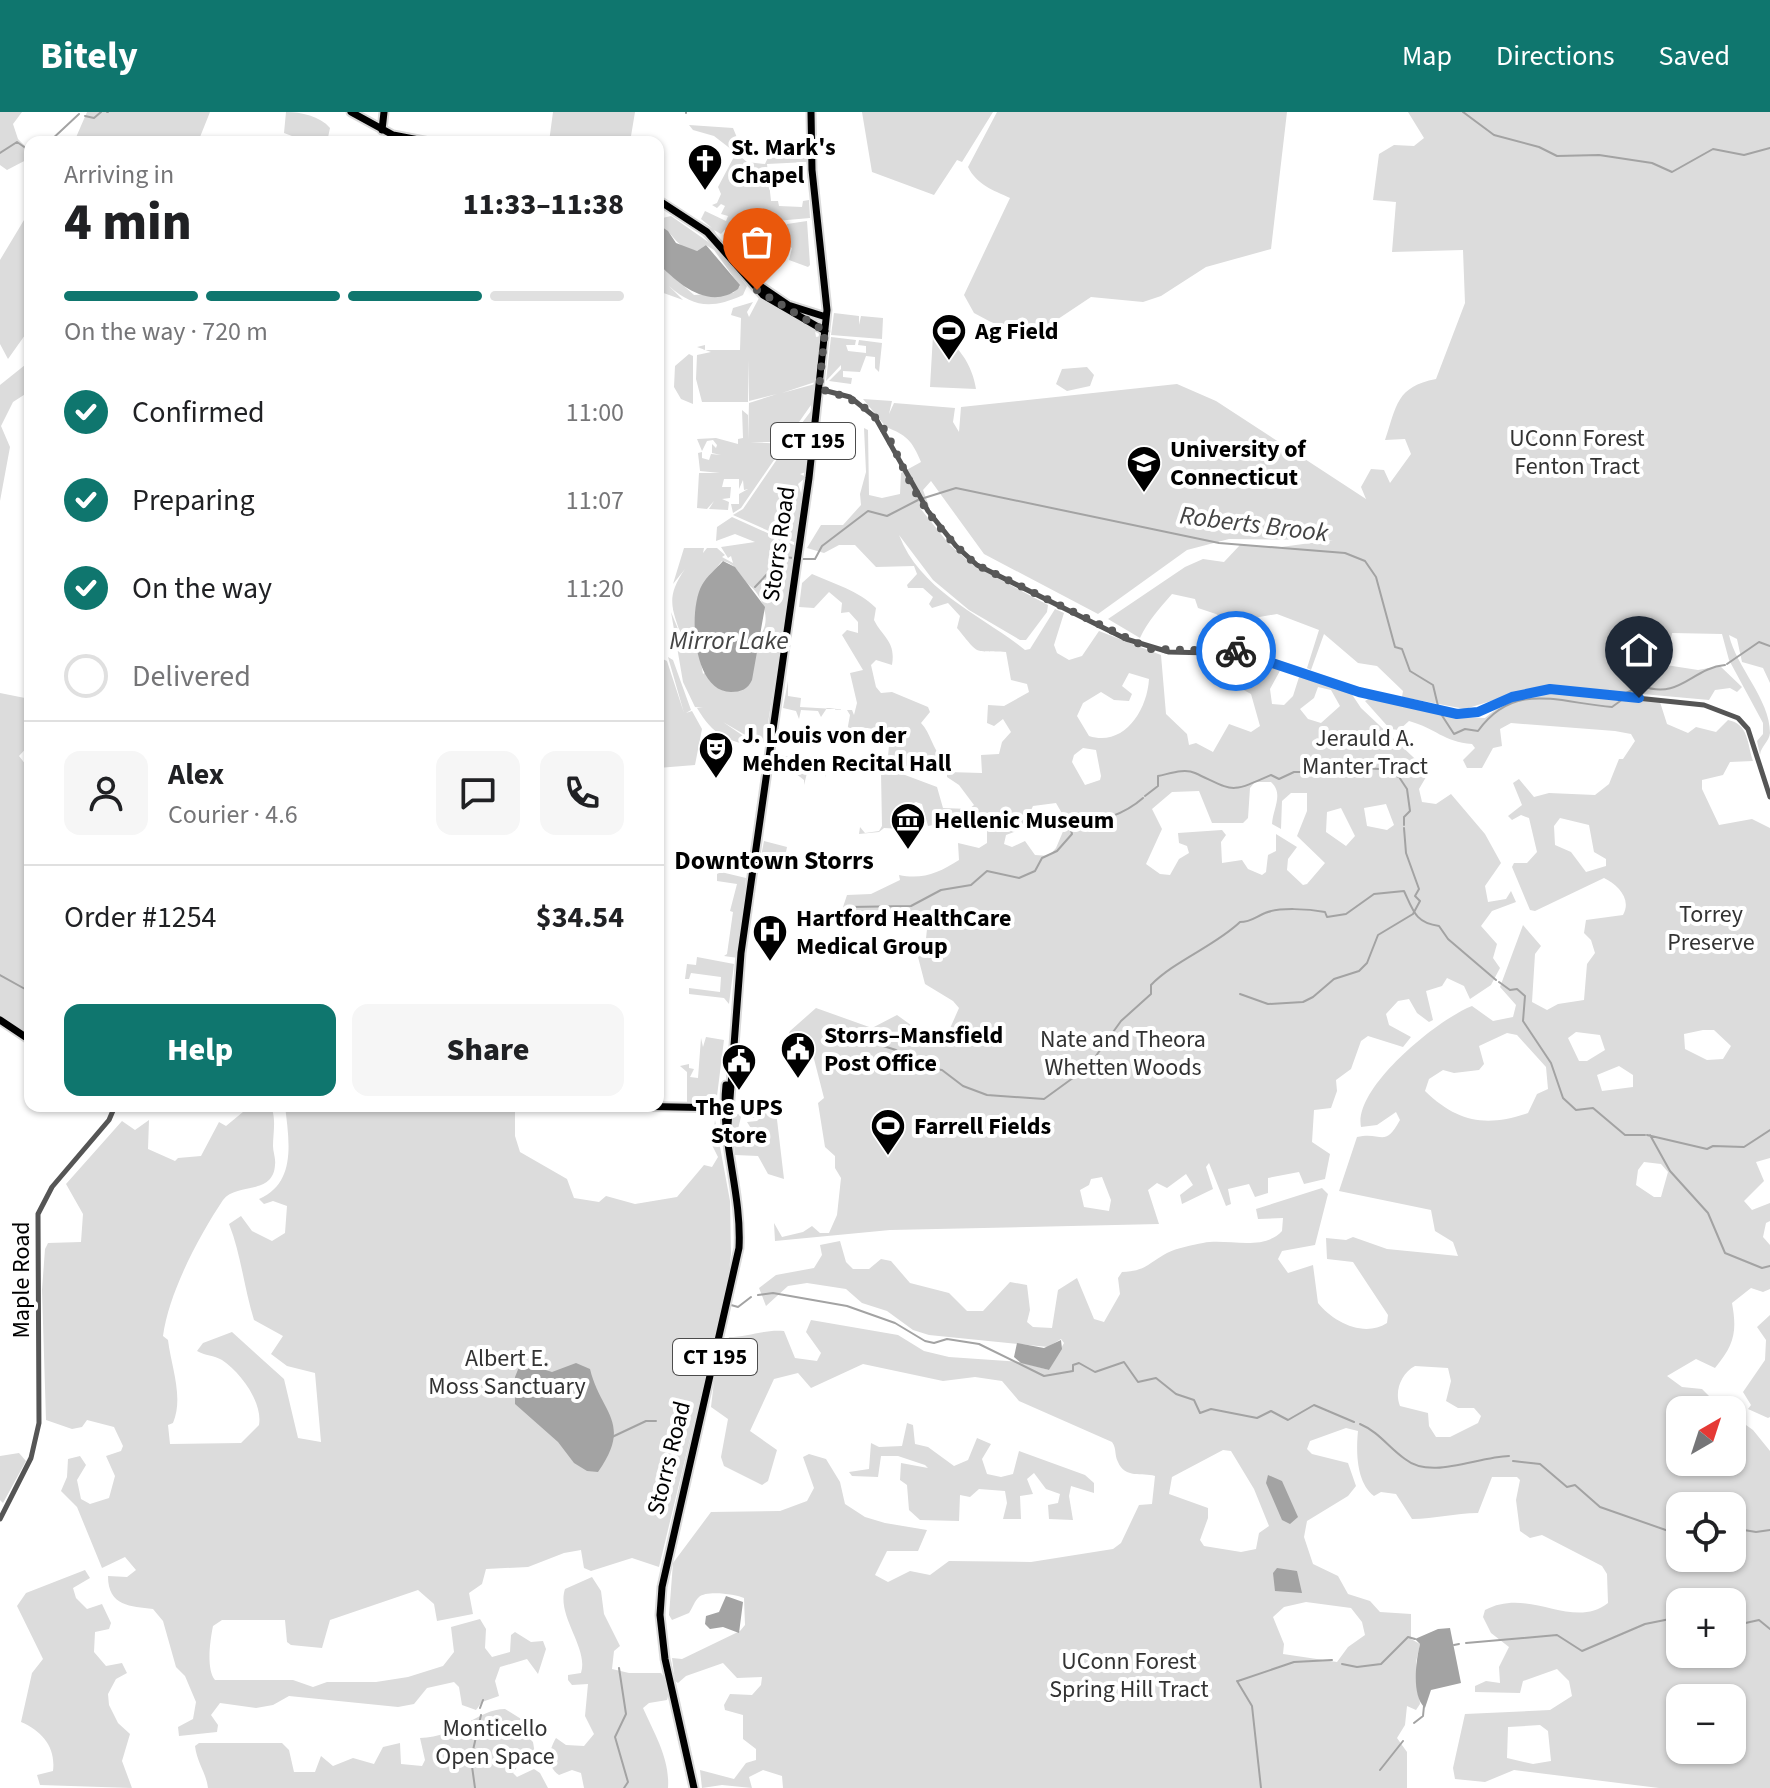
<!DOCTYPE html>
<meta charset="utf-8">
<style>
:root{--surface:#fff;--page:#f6f6f6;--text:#202124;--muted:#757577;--line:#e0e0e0;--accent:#0f766e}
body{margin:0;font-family:"Source Sans 3",sans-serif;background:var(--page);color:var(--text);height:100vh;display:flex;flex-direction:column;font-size:30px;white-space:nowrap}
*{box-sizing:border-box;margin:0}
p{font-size:26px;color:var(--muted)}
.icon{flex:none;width:44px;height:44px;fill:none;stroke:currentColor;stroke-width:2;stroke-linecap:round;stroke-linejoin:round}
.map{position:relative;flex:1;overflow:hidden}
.details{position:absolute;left:24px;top:24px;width:640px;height:976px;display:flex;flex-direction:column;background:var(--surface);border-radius:16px;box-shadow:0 2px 6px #0004}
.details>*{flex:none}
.needle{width:52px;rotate:39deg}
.buttons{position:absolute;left:1666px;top:1284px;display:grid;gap:16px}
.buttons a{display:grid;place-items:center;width:80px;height:80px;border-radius:16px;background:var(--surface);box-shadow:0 2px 6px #0004;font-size:40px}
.pin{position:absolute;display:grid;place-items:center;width:68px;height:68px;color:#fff;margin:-82px -34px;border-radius:50% 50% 50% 0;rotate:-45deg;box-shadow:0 0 8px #0007}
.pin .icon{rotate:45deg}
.courier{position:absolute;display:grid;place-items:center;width:80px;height:80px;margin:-40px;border:6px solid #1a73e8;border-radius:50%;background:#fff;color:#222;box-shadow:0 2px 10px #0007}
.overview em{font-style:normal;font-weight:800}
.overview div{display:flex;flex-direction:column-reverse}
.overview{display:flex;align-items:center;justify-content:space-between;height:136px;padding:0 40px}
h1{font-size:52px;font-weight:800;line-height:60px}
.bar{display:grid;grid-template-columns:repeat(4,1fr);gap:12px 8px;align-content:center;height:96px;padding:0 40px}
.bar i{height:10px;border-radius:6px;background:var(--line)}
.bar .active{background:var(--accent)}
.bar p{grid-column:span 4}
.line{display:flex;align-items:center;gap:20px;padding:0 40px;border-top:2px solid var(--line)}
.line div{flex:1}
.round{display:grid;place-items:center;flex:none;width:84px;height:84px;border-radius:16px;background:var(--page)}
ol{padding:0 40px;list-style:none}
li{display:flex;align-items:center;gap:24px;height:88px}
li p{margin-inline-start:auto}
li .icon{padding:8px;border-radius:50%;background:var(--accent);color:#fff;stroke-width:4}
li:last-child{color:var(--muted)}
li i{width:44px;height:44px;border:4px solid var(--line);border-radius:50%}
.primary-button{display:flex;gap:16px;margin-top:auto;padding:16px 40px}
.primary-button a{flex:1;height:92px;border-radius:16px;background:var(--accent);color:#fff;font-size:32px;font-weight:800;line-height:92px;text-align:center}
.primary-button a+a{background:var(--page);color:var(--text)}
header{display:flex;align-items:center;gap:48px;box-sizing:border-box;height:112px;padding:0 40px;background:var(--accent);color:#fff}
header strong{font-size:38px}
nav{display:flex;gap:44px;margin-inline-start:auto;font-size:28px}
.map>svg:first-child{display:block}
.green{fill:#dcdcdc;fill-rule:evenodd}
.water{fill:#a3a3a3}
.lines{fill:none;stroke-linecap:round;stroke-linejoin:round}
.stream{stroke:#a3a3a3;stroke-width:2}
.major-casing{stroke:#dbdbdb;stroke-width:11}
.minor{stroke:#555;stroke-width:5}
.major{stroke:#000;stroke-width:7}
.done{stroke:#595959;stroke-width:8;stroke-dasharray:0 14.4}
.route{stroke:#1a73e8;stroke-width:10}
.labels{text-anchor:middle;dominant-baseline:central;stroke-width:8;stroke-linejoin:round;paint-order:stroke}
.shield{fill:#fff;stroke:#4c4c4c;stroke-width:2}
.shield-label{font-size:22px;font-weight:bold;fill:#000}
.poi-label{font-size:24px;font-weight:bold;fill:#000;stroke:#fff;text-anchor:start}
.park-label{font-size:24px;fill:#333;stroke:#fff}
.street-label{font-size:24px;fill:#000;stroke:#fff}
.water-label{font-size:26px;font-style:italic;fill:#444;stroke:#fff}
.neighbourhood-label{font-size:26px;font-weight:bold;fill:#000;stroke:#fff}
</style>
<header>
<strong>Bitely</strong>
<nav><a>Map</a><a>Directions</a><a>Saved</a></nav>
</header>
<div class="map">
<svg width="1770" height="1676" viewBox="0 0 1770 1676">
<rect width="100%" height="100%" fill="#fff"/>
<path class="green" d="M0,0H22L13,12L18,27L30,39V46L7,58L0,53Z
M87,0H210L198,30H74Z
M286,0C301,0 320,4 330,16L327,30H308L284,21Z
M553,0H635L630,30H549Z
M862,0H993L962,50L957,48L934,83L872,60Z
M997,0H1287L1271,137L1206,155L1161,184L1143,190L1091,185L1052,211L1031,218L1002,215L989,209L974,201L964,183L1010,86C993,78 977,73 968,55Z
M1408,0H1770V571L1763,556L1742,550L1737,527L1729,523C1736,555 1770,587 1770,621C1769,630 1761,634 1760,643L1757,629L1763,622V611L1729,548L1722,522L1672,521L1666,553L1698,558L1720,554L1742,575L1737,580L1730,576L1715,578L1709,588L1554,574L1520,580L1465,597L1402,585L1403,579L1377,554L1358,551L1324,522L1311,558L1307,556L1319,518L1277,502L1248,507L1235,515L1216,502L1198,496L1195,487L1172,482C1159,497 1148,509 1140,526L1108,507L1185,455L1203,447L1224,450L1240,433L1281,435L1333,428L1229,427L1187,438L1098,502L984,442L931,369L923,378L929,394L920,396L949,432L973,453L1048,493L1047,500L1026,528H1020L969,498L933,468L899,423C921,480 982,503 1025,538L1030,537L1055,497L1064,501L1054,533L1057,541L1069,548L1082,544L1099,519L1161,543L1166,602L1187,622L1189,633L1196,631L1213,640L1229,612L1251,620L1260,614L1251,582L1240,576L1251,544L1282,555L1270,577L1272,592L1284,593L1293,584L1300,562L1351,581L1361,596L1429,660L1419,677L1422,690L1436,692L1451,682L1485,722L1501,751L1485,774L1488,790L1506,787L1511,779L1516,790L1492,799L1481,814L1497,832L1493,846L1500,856L1491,873L1470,887L1464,874L1447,866L1442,874L1426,879L1433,908L1429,910L1417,901L1409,887L1398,889L1386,902L1389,913L1411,925L1403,935L1368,924L1361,929L1351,957L1336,968L1337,979L1331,996L1314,998L1312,1030L1330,1042L1325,1067L1304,1072L1299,1060L1268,1066V1081L1255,1085L1249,1072L1228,1077L1231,1092L1226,1094L1209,1051L1206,1055L1213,1077L1182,1092L1180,1083L1193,1073L1186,1062L1167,1076L1157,1071L1148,1078L1159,1112L890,1118L775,1129L774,1111L782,1125L803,1120L812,1114L820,1121H829L837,1103L841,1066L835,1056V1044L825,1035L818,991L824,986L814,947L806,937L781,941L790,919L816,896L872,916L897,903L922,921L944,930L959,896L953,889L925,872L918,845L925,836L927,817L904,810L847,813L843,795L847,783L871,782L900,768L899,763C922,768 939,761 959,748L958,731L979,736L987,731V715L980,704L928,714L922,692L916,690L901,696L903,717L884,716L879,720L859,722L860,715L865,721L879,719L882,714L881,661L869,656L875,653L877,644L882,647L888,644L890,623C881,617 863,614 850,616L846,625L850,603L847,598L827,596L821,605L818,599L801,598L799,607L796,599L783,596L788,569V584L801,586L800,595L852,598L854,603L857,591L850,561L863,558L842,523L847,518L858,521V510L849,500L841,501L842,491L829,480L814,496L799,495L802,471L812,462C834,472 858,478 876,496L874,508C883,526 896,529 892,553L876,548L871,553L876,575L881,581L892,580L928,595L930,600L921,611C931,621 932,637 943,647L940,652L917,647L912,655L902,653L889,657L937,675L943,696L969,697L974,693L959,673L947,665V660L982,661L981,643L999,642L1002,630L1011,620L1003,607L994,614L987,611L988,593L1004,594L1029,580L1027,572L1011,568L1006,540C972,538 981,545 957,516L960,504L948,491L932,496L929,492L933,485L923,476H908L907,473L917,462L914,454L876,455L855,433H839L824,441L807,436L821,413H843L861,393L860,382L866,360L864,316L868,318L869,383L882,386L900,382L901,361L921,350C912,328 906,323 886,315L863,287L892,289L889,302L894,291L955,296L953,310L959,320L961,295L1177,272L1216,289L1366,387L1361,375L1371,357L1384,358L1390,371L1411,342L1405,327L1385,328C1397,293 1396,275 1436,267L1465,191L1463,138L1392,140L1396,90L1373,88L1379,42L1394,33L1414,34L1424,26ZM1129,561L1149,567C1147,600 1123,635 1089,624L1077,604L1083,591L1101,580L1114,588L1129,589L1132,582L1122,574ZM1318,575L1331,578L1340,594L1321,611L1308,607L1300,597L1314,586ZM1083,636L1096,638L1101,664L1100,668L1085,673L1072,650L1074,643ZM1255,670H1271C1284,682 1273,696 1272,712L1281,717L1282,689L1291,681H1307V699L1297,724L1325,751L1307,772L1303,773L1287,758L1288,747L1297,735L1276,722V739L1268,743L1266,760L1262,763L1248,757L1242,748L1222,751L1221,730L1226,723L1222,718L1178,721L1179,731L1187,734L1189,741L1179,747L1170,763L1160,762L1146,752L1162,717L1152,697L1172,680L1199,679L1212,711H1243L1248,706L1250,676ZM1056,691L1067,710L1056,736L1049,744L1035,743L1025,729L1012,735L1004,732L1006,723L1022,717L1033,694ZM1386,692L1394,713L1387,718L1367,714L1364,696ZM1341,696L1355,724L1346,734L1326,720L1327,700ZM1102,1065L1111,1088L1109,1099L1084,1095L1080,1078L1089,1073L1091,1067Z
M689,13L733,16L738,28L736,41L747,50L765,52L770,41L805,40L807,37V50L767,52L771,89H778L779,94L802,95L803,89L809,88L810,106L776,109L775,105C754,101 737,103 721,122L714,118L717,123L700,109L712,116L701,107L705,99L726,109L728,104L721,102L725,94L721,92L717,96L712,93L717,91L721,82L718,75L736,41L714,24L693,18Z
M30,98V216L8,247L0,232V148Z
M671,104L714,134L747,174L743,183C712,197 694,196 669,174L683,188L658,179V151L694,183L733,181L740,174L714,138L706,133L697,139C673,136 675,119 658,114V107Z
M807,109L810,153L808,155L789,148L792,136L777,128L787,112Z
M759,186L815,218L816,225L821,224L815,270L782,281L815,272L810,330L789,328L811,299V293L785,330H750L785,332L741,396L733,401L731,392H739V382L748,377L744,378L743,368L739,377V367H724L722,375H731L730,386L722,387L729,390L728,398L709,397L714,389L707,397L697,396L699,361H720L700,359L698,341L702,340V346L709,348L711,342L721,343L712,341V332L716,336L717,333L713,328L707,329L702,339L697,327L716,326L738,332V327L743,326L742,298L748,303V328L749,291L777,282L749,289L748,248V290H702L696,267L697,243L711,240L697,235L705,233V238H740L741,206L731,203L733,196L753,190L747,200L749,205Z
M834,201L859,204V213L861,204L883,206L882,227L831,223Z
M933,223C957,226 973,255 976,277L930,275Z
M831,225L856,228L855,233H846L848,239L866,241V234L858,233L859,228L882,231L879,260L875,256V245L866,244L860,260L843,259V265L852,266L851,272L829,269L841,257V253L826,269Z
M689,242L693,244V292L681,287L674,275L675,254Z
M30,249V257L24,264L30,270V279L13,290L1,314L10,335L0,389V273Z
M1087,255L1094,263L1090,274L1067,279L1056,272L1062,257Z
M788,331L809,333L806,360L800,362L806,365L798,372L803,387L796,431L733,403L743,397Z
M732,405L796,434L765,630L759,631L723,610L758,634C727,630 713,623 697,596H703L695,595L683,570L671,500L683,529C673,498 664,487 685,457L673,472L684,436H704L703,441L707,436H717L725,443L722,445L733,451L731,444L728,446L721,435L755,430L735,422L716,429L717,415ZM722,449C737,451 740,465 750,474C759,480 773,506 761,522C751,535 717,552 703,562C694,512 687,490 722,449Z
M658,545L667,549L684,601L668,545L673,548L691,598L686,601L692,599L702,617L695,653L658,656Z
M1555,580L1660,590L1667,612L1688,621L1696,615L1716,620L1728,608C1749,612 1747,632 1753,649L1730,650L1723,663L1702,668V677L1719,713L1752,707L1770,716V1046L1756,1050L1764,1069L1744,1089L1752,1098L1770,1091V1109L1766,1111L1763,1125L1770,1133V1177L1763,1180L1751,1176L1732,1191C1737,1219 1735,1232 1715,1256L1696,1247L1667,1264L1682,1275L1702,1277L1723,1298H1680V1350H1732V1303L1753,1318L1770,1339V1676H1659L1514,1658L1485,1670L1455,1667L1453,1656L1465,1602L1550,1598L1572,1584L1569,1569L1557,1557L1523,1569L1520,1581L1475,1580V1574L1486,1569L1500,1571L1499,1555L1509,1535L1491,1521L1483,1505L1485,1498C1529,1474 1572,1519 1608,1491L1607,1462L1602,1454L1542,1423L1530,1426L1520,1419L1516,1388L1520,1368L1517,1365H1492L1478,1401C1455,1401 1435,1407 1412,1407L1396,1382L1381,1380L1374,1384C1356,1370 1356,1339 1358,1319L1346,1316L1310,1329L1307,1337L1312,1342L1348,1351L1356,1374L1348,1384L1307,1409L1304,1425L1313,1452L1338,1464L1348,1482L1370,1489L1380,1500L1411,1502V1527L1420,1532L1416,1550L1420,1592L1416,1598L1407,1594L1405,1613L1397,1626L1407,1640V1676H783L782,1664L763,1658L749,1665L752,1676L722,1673L702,1676L700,1658L734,1667L746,1651L756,1648V1637L743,1627V1603L725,1598L724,1593L730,1582L752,1583L761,1573L762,1565L737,1566L723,1551L686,1564L678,1571L675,1569L672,1546L682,1547L740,1519L745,1513L744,1486C736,1482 706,1478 699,1485C695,1488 692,1497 689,1501L672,1508L669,1503L673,1451L711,1400L780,1399L807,1389L814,1376L803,1345L809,1342L826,1347L840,1370L845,1392L865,1405L885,1411L927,1418L918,1439H887L875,1463L888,1470L910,1459L930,1463L949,1449L1031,1450L1113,1437L1121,1431L1139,1393L1152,1392L1155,1364C1142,1360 1125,1367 1118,1350C1114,1342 1117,1337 1112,1330L1019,1289L1002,1269L975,1265L943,1269L863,1252L811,1276L798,1261L774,1267L750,1319L777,1338L768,1369L762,1373L724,1354L721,1345L728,1307L711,1295L715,1261L729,1225C748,1225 765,1217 784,1219L795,1246L817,1249L821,1241L806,1220L811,1208L898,1223L924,1239L949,1245L1020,1250L1049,1258L1064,1231L1061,1227L1048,1235L929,1223L913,1218L887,1199L862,1191L846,1177L807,1171L788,1174L766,1194L759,1176L776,1163L814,1156L822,1143L820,1133L840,1129L846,1150L853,1157H869L881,1147L891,1149L910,1171L949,1181L967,1199H983L1010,1170L1027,1173L1030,1198L1027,1210L1033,1215L1052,1216L1058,1178L1077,1166L1094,1207L1104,1210L1120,1182L1118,1166L1122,1160C1146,1159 1147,1152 1167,1141C1177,1136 1192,1133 1203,1131C1227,1126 1263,1140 1282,1119L1283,1106L1258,1107L1256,1097L1322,1076L1328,1082L1315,1133L1282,1139L1278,1147L1288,1161L1313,1153L1318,1191C1333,1210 1364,1226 1387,1211L1388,1203L1353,1150L1327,1147L1326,1126L1346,1128L1353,1125L1387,1137L1458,1144L1453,1130L1435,1119L1431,1098L1339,1079L1357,1025C1382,1019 1384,1037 1400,1008L1396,1000L1377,1013L1361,1015C1353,976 1438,907 1472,894L1493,909L1513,905L1516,893L1500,875L1523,813L1541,834L1535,842L1532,890L1547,898L1558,892L1584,888L1587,852L1595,841L1591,828L1584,821L1586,808L1623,803C1632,787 1618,773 1604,766L1535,799L1530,798L1512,755L1514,751H1527L1537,740L1529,706L1521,703L1512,708L1508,704L1522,693L1513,671L1519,667L1534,685L1549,681L1595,683L1609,672L1619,647H1623L1635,629L1631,622L1615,619L1511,611L1500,617L1502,634L1493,636L1482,656H1467L1463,648L1475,636L1472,632C1444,630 1435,616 1409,609L1399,618L1390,617L1365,589L1372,585L1459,605L1485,606C1504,589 1530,582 1555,580ZM1560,706L1589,713L1594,740L1606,747V754L1586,760L1571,740L1555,733L1554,714ZM1703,918H1714L1731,934L1723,947L1707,948L1685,937L1684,922ZM1576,920L1600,923L1605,938L1587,949H1579L1568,926ZM1507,921L1517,923L1546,955L1548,977L1537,982L1528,1001C1487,1015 1458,1011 1425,979L1429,967L1443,958L1454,961L1479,958L1484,952L1479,934ZM1619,954L1633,963V975L1602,979L1597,963ZM1644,1050L1661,1052L1668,1060L1661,1085H1654L1636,1073L1638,1058ZM1415,1254L1448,1256L1451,1269L1446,1289L1458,1296H1474L1481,1304L1478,1311L1450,1325H1436L1429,1314L1428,1301L1400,1294C1394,1280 1401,1261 1415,1254ZM1223,1338L1231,1339L1254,1377L1269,1414L1259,1421L1256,1437L1241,1440L1204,1434L1200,1428L1208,1406V1396L1169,1382L1172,1365ZM1680,1394H1732V1446H1680ZM1306,1490L1351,1496L1362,1510L1365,1523L1348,1535L1337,1550L1283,1542L1284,1532L1273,1505L1284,1495ZM1680,1490H1732V1542H1680ZM1680,1586H1732V1638H1680ZM1540,1613L1548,1619L1551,1649L1533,1652L1507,1646L1508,1615Z
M0,581L30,587V632L19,644L30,658V924L0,903Z
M778,643L826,650V666L825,659L807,661L804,673V668L777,647Z
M764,729L787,735L782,760L759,755Z
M721,760L746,766L738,846L724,844L727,842L733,800L730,799L737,772L717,769V762Z
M697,845L734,852L729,892L724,886L689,882V876L720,880L721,865L691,861L689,867H685L687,852L696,853Z
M706,925L724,928L716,992H687V960L680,954L689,952V956L694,957L690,965L698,966L701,926L703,935Z
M285,994L515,1000V1024L520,1040L567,1067L574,1086L599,1090L606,1084L635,1092L677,1085L704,1053L712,1055L718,1045L712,1033L715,1008L730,1089L731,1142L727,1174L659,1455L632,1446L591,1459L584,1456L581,1438L564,1441L528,1455L486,1457L482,1472L469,1481L473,1502L437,1509L434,1492L418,1478L330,1508L322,1536L291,1533L287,1530L285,1508H222L213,1514C210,1529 206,1557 215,1568H293L313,1575L327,1570H376L408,1565L443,1554L454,1540L451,1515L480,1507L486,1517L485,1536L492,1545L510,1540L511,1523L515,1520L531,1530L543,1529L546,1537L538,1562L527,1547L500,1555L495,1569L499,1584L482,1590L476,1598L462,1593L459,1575L454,1570L427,1576L414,1592L398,1595L289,1584L273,1593L256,1596L220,1591L211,1603L218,1613L217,1620L179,1624L178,1615L193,1607L196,1590L185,1564L176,1555L163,1509L153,1497C131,1494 108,1495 108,1464L127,1465L136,1458L125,1445L102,1456L77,1395L61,1379L67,1365L68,1347L80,1344L86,1353L77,1368L81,1387L90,1392L109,1386L115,1364L106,1344L121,1339L123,1334L114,1315L87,1308L82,1315L72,1317L46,1308L42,1178L45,1137L48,1131L81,1130L83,1102L66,1072L122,1009L135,1018L149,1008L148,1037L175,1049L178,1046L201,1044L219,1010L226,1014L249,995L272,997C276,1009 273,1022 273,1034C273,1040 276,1047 275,1053C273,1084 236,1070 223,1088C199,1124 169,1180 163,1224L168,1228C171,1254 184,1285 173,1311L168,1313L170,1332L241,1331L259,1313C263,1290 240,1260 222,1248C214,1243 205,1244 197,1239L203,1231L232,1220L284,1267L298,1326L321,1330L315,1261L287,1254L271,1242L283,1224L254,1208C244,1176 241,1142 229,1112L241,1104L252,1119L272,1129L285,1121L287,1094L273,1089L264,1092L259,1087C297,1071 289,1028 285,994Z
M776,999L784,1067L768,1062L758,1044L735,1043L732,1007L737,1002L760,1000L755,1006L741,1005L738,1017L742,1021L752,1018L747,1010L757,1009L765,1001Z
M1770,1203V1305L1768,1306L1748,1297L1751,1293L1743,1280L1765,1248L1766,1228L1757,1215Z
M907,1311L913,1313L915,1332L928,1335L954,1354L968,1348L977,1326L991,1332L982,1347L987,1362L1001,1365L1013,1362L1019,1339L1085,1363L1094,1371V1381L1071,1374L1069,1384L1073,1408L1049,1407L1048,1393L1058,1391L1060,1382L1046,1377L1034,1361L1027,1367L1033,1382L1020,1384L1021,1407H1003L1007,1391L1005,1379L979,1377L970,1385L960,1383L959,1409L920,1408L909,1398L907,1373L900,1368L901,1351L928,1356L925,1353L898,1344H881L878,1365L852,1364L849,1360L869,1357L871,1331L879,1335L902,1334Z
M19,1341L26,1349L3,1391L0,1388V1344Z
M85,1458L90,1466L73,1476L76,1486L87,1497L102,1492L111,1511L109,1517L95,1520L94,1540L106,1554L122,1551L127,1561L116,1567L108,1582L109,1593L118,1611L130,1622L122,1649L132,1676L40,1673L37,1663L53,1659C56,1635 42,1619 21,1610L32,1561L43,1547L17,1494L26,1481Z
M592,1465L601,1479L604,1502L620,1534L614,1539L612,1557L629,1561H661C666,1566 670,1581 667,1588L649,1591L643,1596C655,1623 670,1647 668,1676H584L581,1661L572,1658L559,1663C545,1653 549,1638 556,1626L566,1633L584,1634L594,1622L585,1604L588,1572L572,1573L568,1568V1563L581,1561C589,1536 556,1504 565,1477Z
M505,1597L526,1610V1623L533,1630L536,1648L518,1654L513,1661L517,1665L534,1657L540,1661L548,1676H208C206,1660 197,1651 195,1634L199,1631H282L289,1638L294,1660H315L321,1644L333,1654L353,1646L374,1652L383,1635L400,1631L401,1652L422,1654L425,1648L420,1626C458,1625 478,1597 505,1597Z"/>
<path class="water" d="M659,113L668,119L676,131L697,139L706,133L740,173L738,177C709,199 678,172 658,151Z
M723,449L735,455L765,495L752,568C748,577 741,580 731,580C692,580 688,497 702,473C707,464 716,457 723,449Z
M1061,1228L1062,1237L1049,1258L1021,1251L1014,1245L1017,1231L1044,1236Z
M521,1250L552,1260L576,1251L590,1257C601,1302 633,1310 598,1360L587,1359L574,1351L558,1330L515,1292V1265Z
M1268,1363L1282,1369L1298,1405L1290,1412L1282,1408L1266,1371Z
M1277,1456L1297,1459L1302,1481L1275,1479L1273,1461Z
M726,1484L743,1490L739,1521L723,1515L710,1517L705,1512L706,1504L719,1500Z
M1450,1516L1461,1571L1431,1578L1425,1596C1411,1583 1416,1549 1420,1532L1415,1527L1438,1517Z"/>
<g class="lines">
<path class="stream" d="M107,0H108
M1463,0L1494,23L1539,35L1557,44L1599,43L1652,51L1672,60L1713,37L1744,43L1770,36
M686,1V0
M85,4L94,6L101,0
M49,30L79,2
M0,41L17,30L30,39
M924,386L956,376L1219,431L1345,441L1365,449L1376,465L1395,535L1402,537L1410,559L1433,573L1438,594
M799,447H815L822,434L868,399L887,404L918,388
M755,475L771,458L777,444L793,446
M1727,552L1759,530L1770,534
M1626,581L1642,574C1680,588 1692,556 1725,553
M1441,602L1454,622L1465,617L1478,619C1515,568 1559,591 1612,595L1623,587
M1145,684L1158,674V664C1169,662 1184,656 1195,661C1235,679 1228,682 1271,663L1279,667L1294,660H1324L1334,655L1380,657L1399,665L1407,677L1410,699L1404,705V713
M849,795L911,794L941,778L971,773L987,759L1019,766L1035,759L1042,746L1057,739L1072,722L1070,714L1075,709C1097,713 1126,701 1143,686
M0,863L25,877
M1499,870L1510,878L1517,877L1525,884L1523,909L1551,951L1563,986L1576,998L1593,996L1625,1023H1645
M1240,882L1268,892L1303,890L1313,885L1334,867L1359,859L1367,851L1378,823L1413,802L1420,789L1415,784L1419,777L1406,741L1404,716
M839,920L896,938L927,956L942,958L963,974L987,983L1044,987L1088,955L1121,909L1151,882V873C1174,849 1215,834 1240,810C1251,810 1255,805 1265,801C1279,795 1309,797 1325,800L1327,805L1346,802L1374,782L1404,779C1413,798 1415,811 1439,814L1448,827L1496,868
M1647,1023L1707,1037L1713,1034L1744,1035L1770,1018
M1650,1023L1670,1059L1708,1101L1725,1141L1762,1156L1770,1154
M758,1183L773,1181L847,1194L895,1211L925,1229L934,1231L947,1227L979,1232L1044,1264L1073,1259V1253L1079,1251L1095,1260L1124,1250L1138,1270L1156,1266L1176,1282L1194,1288L1200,1301L1211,1297L1257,1306L1271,1299L1288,1308L1314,1293L1354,1310
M731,1193L738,1195L751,1185
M1360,1312C1379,1320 1389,1336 1405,1347C1431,1368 1476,1345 1509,1344
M612,1325L646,1309H656
M1513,1349L1540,1352L1567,1375L1575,1373L1600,1395L1680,1423
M1732,1416L1756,1420L1770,1418
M1732,1514L1759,1508L1770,1517
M1466,1531L1557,1523L1582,1539L1645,1512L1680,1505
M1454,1533L1459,1532
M1342,1552L1357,1555L1381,1552L1408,1525L1415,1527
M619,1556L626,1602L615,1625L628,1670L624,1676
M1237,1569L1252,1594L1261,1676
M1238,1569L1294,1550L1332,1548
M480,1596L483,1588
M1414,1611L1423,1604L1424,1594
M1380,1658L1403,1629
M475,1676L471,1647L481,1603"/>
<defs>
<path id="major" d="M351,0L393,23L429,30
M382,18L384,0
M658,88L707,120L763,183L825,219
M756,171L788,193L826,205
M0,908L30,928
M624,994L727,996
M727,1026L741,841L809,366L827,198L812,58L811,0
M694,1676L665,1547L660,1503L662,1475L739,1136C742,1080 720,1028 726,973"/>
</defs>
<use href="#major" class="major-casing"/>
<path class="minor" d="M819,277L850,285L875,305L928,399L956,434L977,453L1126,527L1169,540L1252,542L1359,580L1457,602L1478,600L1512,585L1550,577L1704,593L1738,606L1748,617L1770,685
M0,1407L31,1346L39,1311L38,1102L52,1075L109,1008L115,994"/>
<use href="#major" class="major"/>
</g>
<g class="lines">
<path class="done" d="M757,178L825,219L819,277C889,293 885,326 916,381C932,408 953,433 977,453L1150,537L1236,539"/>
<path class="route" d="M1236,539L1359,580L1457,602L1478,600L1512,585L1550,577L1639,586"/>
</g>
<defs>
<symbol id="church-pin" viewBox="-11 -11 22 30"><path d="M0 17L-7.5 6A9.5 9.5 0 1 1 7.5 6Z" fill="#000" stroke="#fff"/><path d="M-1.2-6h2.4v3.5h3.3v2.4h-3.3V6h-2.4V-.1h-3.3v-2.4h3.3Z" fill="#fff"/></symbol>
<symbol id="stadium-pin" viewBox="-11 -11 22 30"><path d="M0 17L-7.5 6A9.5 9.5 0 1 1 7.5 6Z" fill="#000" stroke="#fff"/><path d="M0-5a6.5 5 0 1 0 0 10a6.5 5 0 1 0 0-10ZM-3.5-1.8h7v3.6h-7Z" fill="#fff"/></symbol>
<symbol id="university-pin" viewBox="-11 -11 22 30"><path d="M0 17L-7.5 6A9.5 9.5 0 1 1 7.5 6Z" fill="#000" stroke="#fff"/><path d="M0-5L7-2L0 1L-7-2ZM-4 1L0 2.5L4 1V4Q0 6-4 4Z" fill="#fff"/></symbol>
<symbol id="theatre-pin" viewBox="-11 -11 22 30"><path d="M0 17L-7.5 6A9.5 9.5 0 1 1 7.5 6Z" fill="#000" stroke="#fff"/><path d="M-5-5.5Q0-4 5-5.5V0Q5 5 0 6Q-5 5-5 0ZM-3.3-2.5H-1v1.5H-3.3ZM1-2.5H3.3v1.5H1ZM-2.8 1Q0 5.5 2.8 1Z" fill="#fff"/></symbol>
<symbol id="museum-pin" viewBox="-11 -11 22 30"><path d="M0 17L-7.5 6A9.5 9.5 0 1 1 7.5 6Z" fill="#000" stroke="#fff"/><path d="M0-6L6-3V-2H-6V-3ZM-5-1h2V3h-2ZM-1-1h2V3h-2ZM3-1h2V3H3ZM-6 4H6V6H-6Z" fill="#fff"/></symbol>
<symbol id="hospital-pin" viewBox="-11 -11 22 30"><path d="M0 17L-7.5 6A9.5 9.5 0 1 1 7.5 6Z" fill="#000" stroke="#fff"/><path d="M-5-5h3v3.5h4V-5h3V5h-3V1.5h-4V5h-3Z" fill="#fff"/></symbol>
<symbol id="civic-pin" viewBox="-11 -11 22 30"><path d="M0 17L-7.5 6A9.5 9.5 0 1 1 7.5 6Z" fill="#000" stroke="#fff"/><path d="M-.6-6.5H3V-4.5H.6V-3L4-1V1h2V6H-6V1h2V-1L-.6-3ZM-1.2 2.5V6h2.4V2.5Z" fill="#fff"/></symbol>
</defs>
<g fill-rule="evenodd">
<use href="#church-pin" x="685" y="29" width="40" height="54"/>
<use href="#stadium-pin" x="929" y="199" width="40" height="54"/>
<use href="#university-pin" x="1124" y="331" width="40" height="54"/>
<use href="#theatre-pin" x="696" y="617" width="40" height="54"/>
<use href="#museum-pin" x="888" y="688" width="40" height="54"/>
<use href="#hospital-pin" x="750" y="800" width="40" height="54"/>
<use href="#civic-pin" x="778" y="917" width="40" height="54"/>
<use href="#civic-pin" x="719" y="929" width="40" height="54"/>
<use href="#stadium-pin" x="868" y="994" width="40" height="54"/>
</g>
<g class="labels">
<g class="shield">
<rect x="771" y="311" width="84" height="36" rx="6"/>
<rect x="673" y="1227" width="84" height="36" rx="6"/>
</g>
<g class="shield-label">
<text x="813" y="329">CT 195</text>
<text x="715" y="1245">CT 195</text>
</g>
<g class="poi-label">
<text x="731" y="35">St. Mark's<tspan x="731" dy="28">Chapel</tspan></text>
<text x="975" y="219">Ag Field</text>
<text x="1170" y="337">University of<tspan x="1170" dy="28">Connecticut</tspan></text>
<text x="742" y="623">J. Louis von der<tspan x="742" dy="28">Mehden Recital Hall</tspan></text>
<text x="934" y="708">Hellenic Museum</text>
<text x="796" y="806">Hartford HealthCare<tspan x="796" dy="28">Medical Group</tspan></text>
<text x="824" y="923">Storrs–Mansfield<tspan x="824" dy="28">Post Office</tspan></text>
<text x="739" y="995" text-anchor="middle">The UPS<tspan x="739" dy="28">Store</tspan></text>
<text x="914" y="1014">Farrell Fields</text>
</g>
<g class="park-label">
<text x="1577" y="326">UConn Forest<tspan x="1577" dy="28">Fenton Tract</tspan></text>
<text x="1365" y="626">Jerauld A.<tspan x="1365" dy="28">Manter Tract</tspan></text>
<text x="1711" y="802">Torrey<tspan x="1711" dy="28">Preserve</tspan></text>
<text x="1123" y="927">Nate and Theora<tspan x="1123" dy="28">Whetten Woods</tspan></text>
<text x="507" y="1246">Albert E.<tspan x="507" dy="28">Moss Sanctuary</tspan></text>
<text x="1129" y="1549">UConn Forest<tspan x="1129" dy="28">Spring Hill Tract</tspan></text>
<text x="495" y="1616">Monticello<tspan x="495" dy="28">Open Space</tspan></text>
</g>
<g class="street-label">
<text transform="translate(779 432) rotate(-82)">Storrs Road</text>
<text transform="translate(21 1168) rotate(-90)">Maple Road</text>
<text transform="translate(669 1346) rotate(-76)">Storrs Road</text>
</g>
<g class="water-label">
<text transform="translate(1254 412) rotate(7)">Roberts Brook</text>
<text x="729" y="528">Mirror Lake</text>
</g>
<g class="neighbourhood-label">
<text x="774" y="748">Downtown Storrs</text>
</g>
</g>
</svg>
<div class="buttons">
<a><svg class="needle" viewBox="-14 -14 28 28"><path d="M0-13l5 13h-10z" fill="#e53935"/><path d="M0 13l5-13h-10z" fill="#757577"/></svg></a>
<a><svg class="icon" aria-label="locate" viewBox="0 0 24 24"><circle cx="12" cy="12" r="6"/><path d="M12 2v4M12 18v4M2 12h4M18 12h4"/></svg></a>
<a>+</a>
<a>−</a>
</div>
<div class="pin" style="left:757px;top:178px;background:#ea580c"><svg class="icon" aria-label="bag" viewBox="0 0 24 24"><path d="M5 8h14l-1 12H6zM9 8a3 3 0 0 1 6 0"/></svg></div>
<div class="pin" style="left:1639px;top:586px;background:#1f2937"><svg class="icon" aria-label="home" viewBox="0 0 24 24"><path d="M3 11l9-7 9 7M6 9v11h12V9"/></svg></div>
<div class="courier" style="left:1236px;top:539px"><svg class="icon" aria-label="bike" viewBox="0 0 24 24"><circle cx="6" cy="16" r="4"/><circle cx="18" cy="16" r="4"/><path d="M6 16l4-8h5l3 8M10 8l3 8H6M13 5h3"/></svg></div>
<section class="details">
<div class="overview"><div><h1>4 min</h1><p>Arriving in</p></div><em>11:33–11:38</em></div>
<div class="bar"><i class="active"></i><i class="active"></i><i class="active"></i><i></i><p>On the way · 720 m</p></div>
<ol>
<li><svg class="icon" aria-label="check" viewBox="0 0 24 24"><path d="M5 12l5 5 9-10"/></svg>Confirmed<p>11:00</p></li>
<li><svg class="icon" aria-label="check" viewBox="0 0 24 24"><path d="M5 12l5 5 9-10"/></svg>Preparing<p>11:07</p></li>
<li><svg class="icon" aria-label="check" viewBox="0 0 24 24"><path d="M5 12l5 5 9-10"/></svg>On the way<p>11:20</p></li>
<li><i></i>Delivered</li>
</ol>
<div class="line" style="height:144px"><a class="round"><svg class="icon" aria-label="person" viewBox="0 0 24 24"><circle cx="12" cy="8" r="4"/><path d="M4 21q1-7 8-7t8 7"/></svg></a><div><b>Alex</b><p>Courier · 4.6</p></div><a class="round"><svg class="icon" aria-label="chat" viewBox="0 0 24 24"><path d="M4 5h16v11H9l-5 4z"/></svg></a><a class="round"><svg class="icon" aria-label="phone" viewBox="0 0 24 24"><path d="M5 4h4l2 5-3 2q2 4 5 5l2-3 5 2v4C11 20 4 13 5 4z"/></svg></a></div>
<div class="line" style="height:104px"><div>Order #1254</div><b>$34.54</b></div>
<div class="primary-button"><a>Help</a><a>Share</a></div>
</section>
</div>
